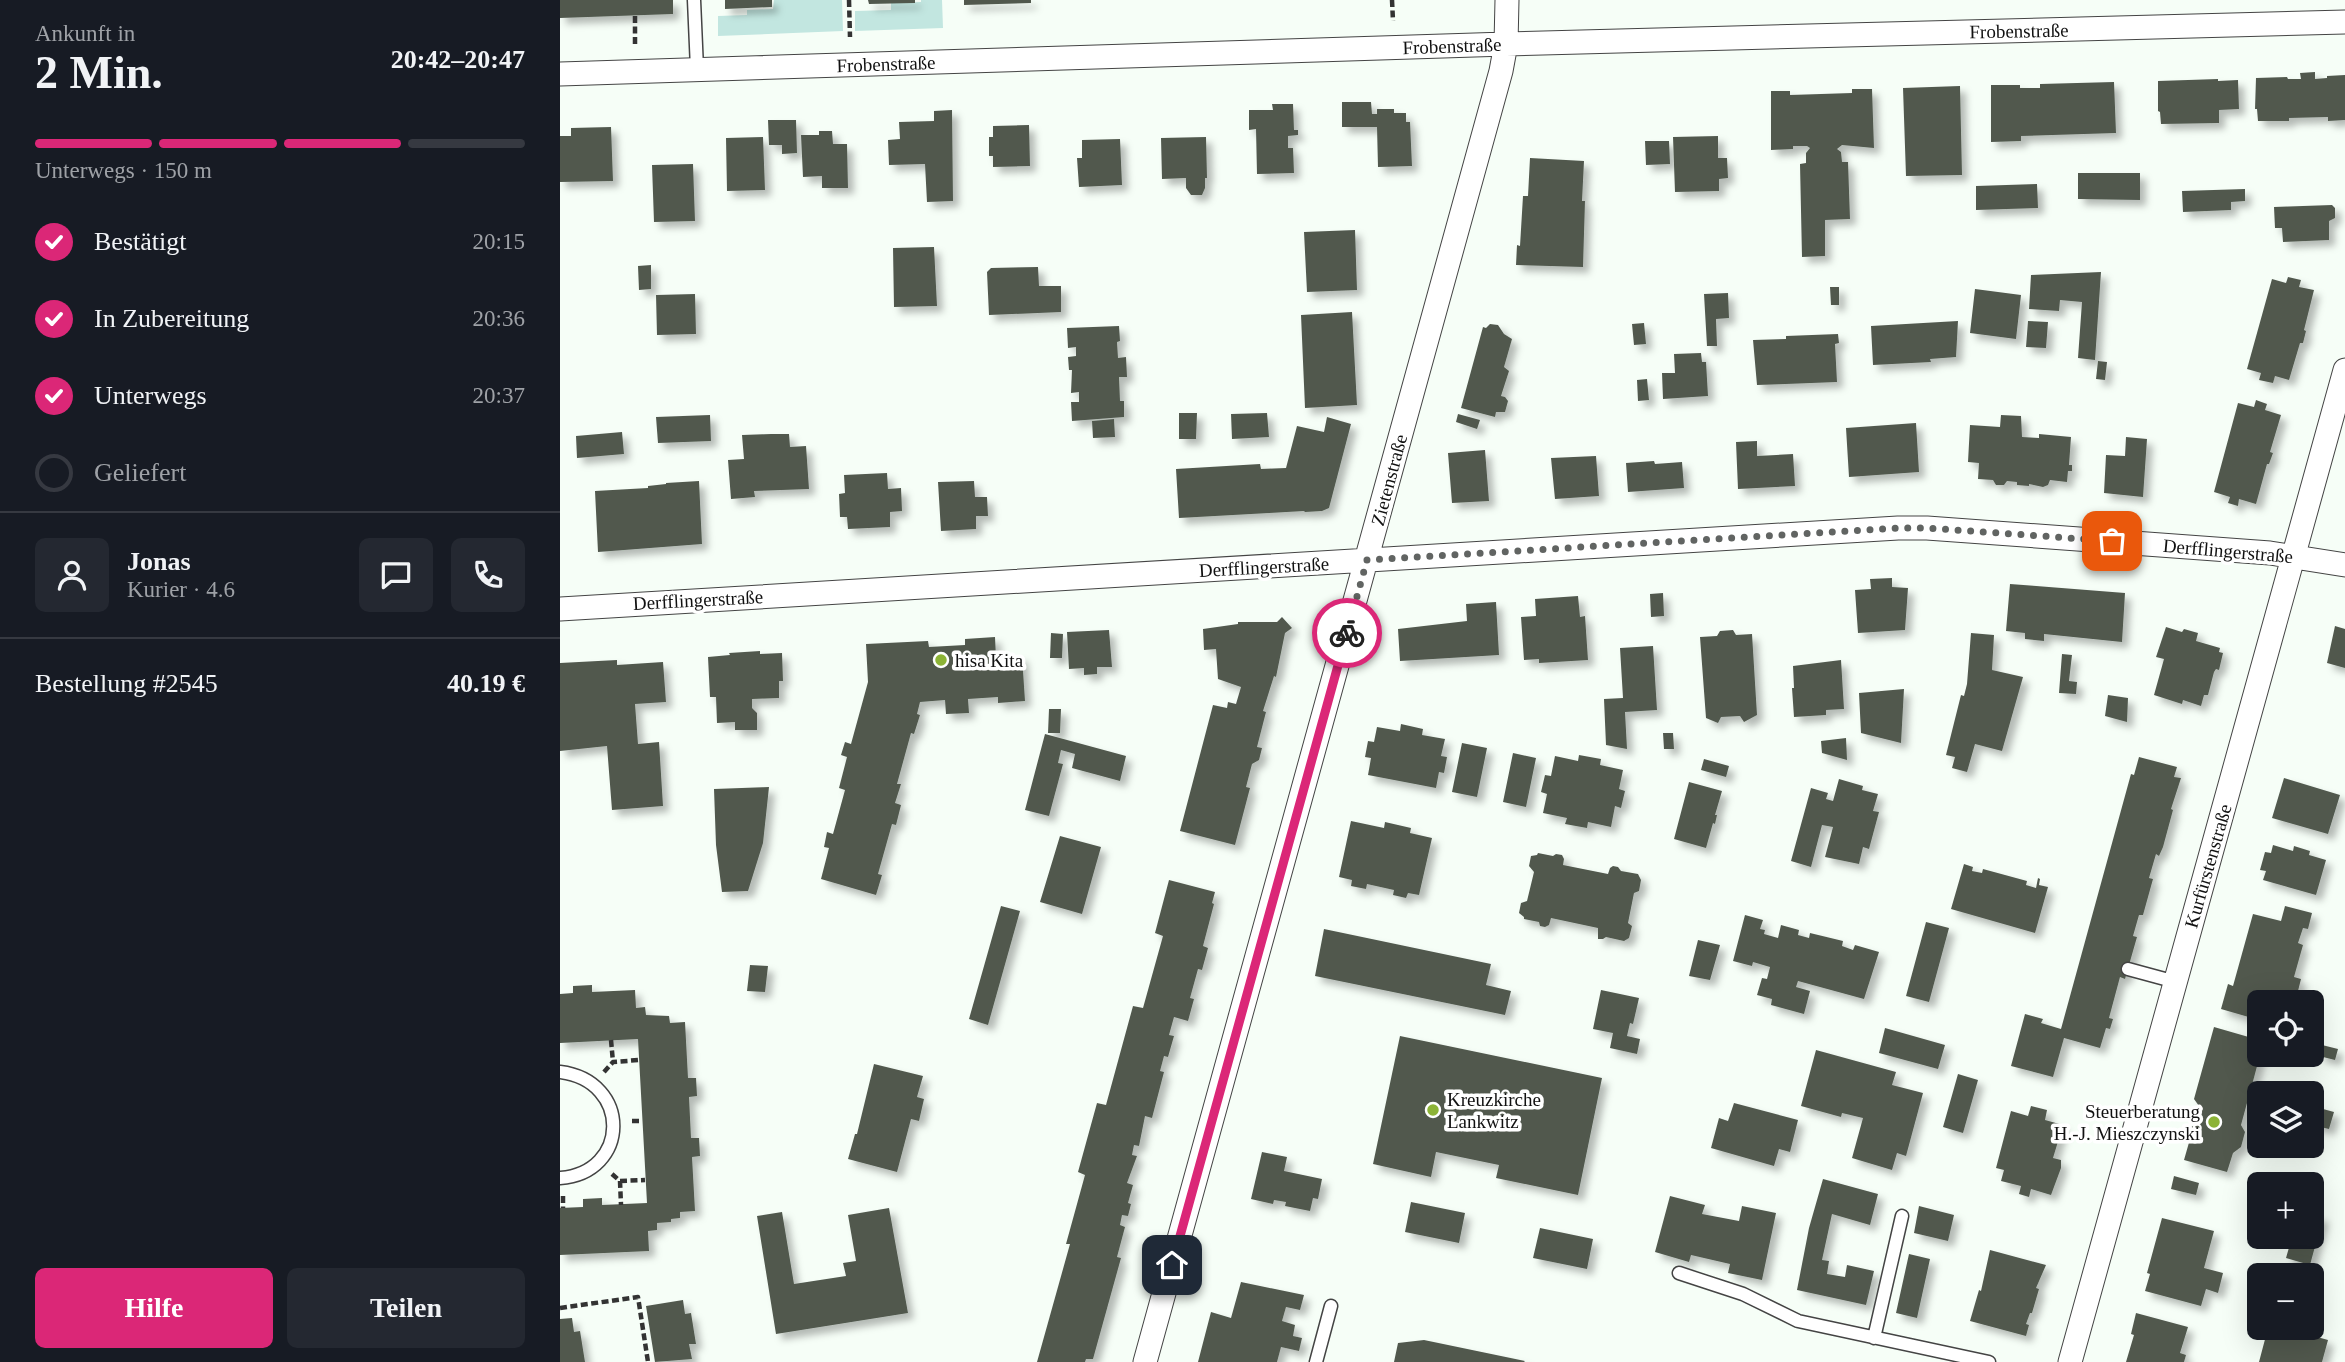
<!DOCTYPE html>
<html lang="de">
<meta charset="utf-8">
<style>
:root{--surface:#171b24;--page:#242831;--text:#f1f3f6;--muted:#9ea1a6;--line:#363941;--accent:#db2777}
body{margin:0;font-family:Georgia,serif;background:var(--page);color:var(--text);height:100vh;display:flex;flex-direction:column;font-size:26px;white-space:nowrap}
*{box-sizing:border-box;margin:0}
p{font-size:23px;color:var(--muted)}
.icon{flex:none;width:38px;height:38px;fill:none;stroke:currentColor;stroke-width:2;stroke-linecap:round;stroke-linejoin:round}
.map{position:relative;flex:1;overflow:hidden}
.sheet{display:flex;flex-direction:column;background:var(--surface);width:560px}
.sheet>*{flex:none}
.fabs{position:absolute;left:1687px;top:990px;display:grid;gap:14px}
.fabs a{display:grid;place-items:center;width:77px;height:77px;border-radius:10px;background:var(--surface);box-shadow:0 7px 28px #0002;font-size:35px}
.pin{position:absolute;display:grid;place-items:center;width:60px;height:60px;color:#fff;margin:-30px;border-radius:14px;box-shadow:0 4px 10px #0006}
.courier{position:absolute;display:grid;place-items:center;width:70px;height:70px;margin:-35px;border:5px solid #db2777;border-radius:50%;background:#fff;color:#222;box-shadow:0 2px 9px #0007}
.headline em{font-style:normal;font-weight:600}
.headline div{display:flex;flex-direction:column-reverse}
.headline{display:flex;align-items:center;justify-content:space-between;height:119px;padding:0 35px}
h1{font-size:46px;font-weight:600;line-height:52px}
.bar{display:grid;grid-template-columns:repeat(4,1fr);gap:10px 7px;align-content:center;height:84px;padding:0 35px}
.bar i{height:9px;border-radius:5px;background:var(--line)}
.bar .current{background:var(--accent)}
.bar p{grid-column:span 4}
.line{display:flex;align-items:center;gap:18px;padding:0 35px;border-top:2px solid var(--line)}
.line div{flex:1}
.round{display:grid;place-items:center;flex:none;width:74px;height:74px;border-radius:10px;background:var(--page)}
ol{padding:0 35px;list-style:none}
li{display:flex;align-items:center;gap:21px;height:77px}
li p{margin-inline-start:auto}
li .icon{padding:7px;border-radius:50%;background:var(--accent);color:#fff;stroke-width:4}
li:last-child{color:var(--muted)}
li i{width:38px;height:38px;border:4px solid var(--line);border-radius:50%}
.action{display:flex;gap:14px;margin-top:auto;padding:14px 35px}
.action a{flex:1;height:80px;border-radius:10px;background:var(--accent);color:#fff;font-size:28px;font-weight:600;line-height:80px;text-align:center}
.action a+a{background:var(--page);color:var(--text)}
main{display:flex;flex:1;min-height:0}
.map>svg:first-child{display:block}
.green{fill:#c2e6e0}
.building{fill:#51594e;filter:url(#shadow)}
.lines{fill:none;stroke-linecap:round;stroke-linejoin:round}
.lane-casing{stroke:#444;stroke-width:15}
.street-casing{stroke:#444;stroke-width:25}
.path{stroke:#333;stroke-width:4.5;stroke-dasharray:7 3.5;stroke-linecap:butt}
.lane{stroke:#fff;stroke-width:12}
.street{stroke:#fff;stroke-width:23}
.done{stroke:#616462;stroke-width:7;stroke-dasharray:0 12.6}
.route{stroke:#db2777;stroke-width:9}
.poi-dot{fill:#8cb336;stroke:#fff;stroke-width:2.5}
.labels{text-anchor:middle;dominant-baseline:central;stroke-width:7;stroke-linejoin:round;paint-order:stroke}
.street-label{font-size:19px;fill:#111;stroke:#fff}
.poi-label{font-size:19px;fill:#111;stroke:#fff;text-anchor:start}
</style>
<main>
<section class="sheet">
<div class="headline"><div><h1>2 Min.</h1><p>Ankunft in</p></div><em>20:42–20:47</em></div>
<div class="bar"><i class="current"></i><i class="current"></i><i class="current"></i><i></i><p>Unterwegs · 150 m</p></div>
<ol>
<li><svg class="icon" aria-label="check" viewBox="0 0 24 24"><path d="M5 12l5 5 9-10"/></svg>Bestätigt<p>20:15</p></li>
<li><svg class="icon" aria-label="check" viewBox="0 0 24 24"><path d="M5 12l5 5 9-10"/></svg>In Zubereitung<p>20:36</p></li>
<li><svg class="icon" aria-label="check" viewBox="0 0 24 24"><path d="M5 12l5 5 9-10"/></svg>Unterwegs<p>20:37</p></li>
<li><i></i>Geliefert</li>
</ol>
<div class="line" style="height:126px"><a class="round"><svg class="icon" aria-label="person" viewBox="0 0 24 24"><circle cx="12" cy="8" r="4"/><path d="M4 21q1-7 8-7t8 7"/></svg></a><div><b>Jonas</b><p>Kurier · 4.6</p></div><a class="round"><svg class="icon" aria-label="chat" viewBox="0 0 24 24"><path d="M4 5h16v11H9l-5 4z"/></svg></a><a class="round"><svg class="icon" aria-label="phone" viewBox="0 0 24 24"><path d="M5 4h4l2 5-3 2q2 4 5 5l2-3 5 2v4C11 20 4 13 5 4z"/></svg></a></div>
<div class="line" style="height:91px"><div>Bestellung #2545</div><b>40.19 €</b></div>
<div class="action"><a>Hilfe</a><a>Teilen</a></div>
</section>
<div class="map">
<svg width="1785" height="1362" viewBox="0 0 1785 1362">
<defs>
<filter id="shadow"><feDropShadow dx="6" dy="6" stdDeviation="3.5" flood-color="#0004"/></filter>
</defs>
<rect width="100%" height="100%" fill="#f6fef7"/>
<path class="green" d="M214,0H282L283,31L158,36V16L187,15V10L213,9Z
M361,0H382L383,28L295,31V11L331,10V3L361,2Z"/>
<path class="building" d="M0,0H113V14L0,18Z
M165,0H212V7L165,9Z
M308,0H355V3L309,4Z
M404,0H471V3L404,5Z
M1755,72V79L1767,78V76L1785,75V120L1768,121V117L1729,118V121H1698L1697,109H1695L1696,78L1727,77L1728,79H1741L1740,73Z
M1658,79V81L1678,80L1679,109L1659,110V123L1601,124L1600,112L1598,111V81Z
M1554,82L1556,133L1461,136V141L1431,142V85H1460V88H1480V84Z
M1400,86L1402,175L1346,176L1343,88Z
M1292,89H1312L1314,148L1282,145L1277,149L1281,152L1282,162H1288L1290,219L1265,220V256L1242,257L1240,164L1246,163V153L1250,148L1247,146H1233V149L1211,150V91H1230V95L1292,93Z
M782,102H811L812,114H817V109H834V113H846V122H850L852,166L818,167L817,127H782Z
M712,104H733L734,130H738V135L728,136V148H733L734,173L697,174L696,129L689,130V110H713Z
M392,110L393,201L367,202L365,164L329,165L328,140L340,139L339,122L374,121V111Z
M208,120H236L237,153L222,154V145H209Z
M469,125L470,166L433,167V156H429V137H433V126Z
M51,127L53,181L0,182V136H11V128Z
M259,131H272L273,144H287L288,188H262V176L243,177L241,135H259Z
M1158,136V158H1167L1168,178L1159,179V191L1115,192L1113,137Z
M203,137L205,190L167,191L166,138Z
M646,137L647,178H645V188L642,195H631L626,188V178L602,179L601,138Z
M560,139L562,185L519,187L517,158H522V140Z
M1085,141H1109L1110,164L1086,165Z
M970,158L1024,161L1022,201H1025L1023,267L956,265L957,245L960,246L963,196H968Z
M133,164L135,221L94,222L92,165Z
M1518,173H1580V200L1518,199Z
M1477,184L1478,208L1416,210V186Z
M1685,189V201L1671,202V210L1623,212L1622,191Z
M1772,205L1775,208V218L1769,221V240L1723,242L1722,228H1715L1714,207Z
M795,230L797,290L747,292L744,232Z
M374,247L377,306L334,307L333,248Z
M91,265V289L79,290L78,266Z
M478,267L479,286H501V312L429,315L427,272L431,268Z
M1541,272L1535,360L1518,358L1522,302L1500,300L1499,311L1469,309L1471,275Z
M1728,277L1741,280L1739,287L1754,290L1744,330L1746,331L1743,343H1740L1729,380L1715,376L1713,383L1699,380L1701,373L1687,369L1712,279L1726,283Z
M1270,287H1279V305H1271Z
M1415,289L1461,295L1456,339L1410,333Z
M1168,293L1169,318L1156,319L1157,346H1147L1144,294Z
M135,294L136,334L97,335L96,295Z
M792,312L797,405L745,408L741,315Z
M1398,321L1396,357L1370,359L1371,362L1313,365L1311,326Z
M1468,321L1488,322L1486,348L1466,347Z
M1084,323L1086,344L1074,345L1072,324Z
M930,324L938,325L944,334L952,339L944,367L949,371L941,396L945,397L948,401L945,412H936L935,417L901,408L923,327L926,328Z
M559,326L560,341L557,342L558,358L566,357L567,377H559L560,401H564V417L512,421L511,402H519V392L511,393L512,370H509L508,357L516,356V347L508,348L507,328Z
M1278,334L1279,343L1275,344L1277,382L1197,385L1193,340L1226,339V336Z
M1141,353L1142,362H1146L1148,396L1103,399L1102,373H1115L1114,354Z
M1538,361L1547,362L1545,380L1536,379Z
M1087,379L1089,400L1078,401L1077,380Z
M1696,400L1707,404L1705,410L1721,415L1710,452L1713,453L1709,464H1707L1696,504L1679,499L1678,506L1668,503L1670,497L1654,492L1678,403L1694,407Z
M619,413H637L636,439H619Z
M707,413L709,437L672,439L671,414Z
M898,414L920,420L917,429L896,422Z
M150,415L151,441L98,443L96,417Z
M1441,415L1461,416L1462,437L1479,438V434L1511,437L1509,465H1512V471H1508L1507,482L1490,480L1488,485L1483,487L1469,484V486L1457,485V482L1447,481L1444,485H1436L1433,480L1418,479L1419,463L1408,462L1410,425L1440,427Z
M767,417L791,424L769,508L762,511L745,512L744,511L619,518L616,469L700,464L701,469L726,468L737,426L764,432Z
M554,419L555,437L533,438L532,421Z
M1356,423L1359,472L1289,477L1286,428Z
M62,432L64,454L17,458L16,436Z
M211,434H229L230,447L246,446L249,489L194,491L195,497L171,499L168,460L184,459L182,435Z
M1566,437L1587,439L1583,497L1544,493L1546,455L1565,456Z
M1197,441V456L1233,454L1235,486L1178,489L1176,442Z
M925,450L929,501L892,503L888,453Z
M1036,456L1039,496L995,499L991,458Z
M1094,461L1095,464L1122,462L1124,488L1068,492L1066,463Z
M327,473L328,489L341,488L342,511L330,512V527L288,529L287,517H280L279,494L285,493L284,475Z
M139,481L142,544L38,552L35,491L88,488V486L106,484V483Z
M414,481L415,497H427L428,516H416V529L381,531L378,482Z
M1332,578V587L1348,588L1345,630L1298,633L1295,590L1311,589L1310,579Z
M1450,584L1565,593L1562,642L1484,634V641L1465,639V633L1446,631Z
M1103,593L1104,616L1091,617L1090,594Z
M1018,596L1020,617L1025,616L1028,660L979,663V659L964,660L961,617L976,616L975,599Z
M936,602L939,655L840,661L838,629L907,621L906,604Z
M722,617L732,628L725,633L716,677L714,676L703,711L706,712L697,747L702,748L699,760L692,764L686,787L690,788L675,845L620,831L653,705L667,708L668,702L676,704L681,687L658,679L656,649L644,650L643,629L678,624V622H717Z
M1775,626L1785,629V668L1767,663Z
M1606,627L1622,632L1624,629L1638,633L1636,641L1660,648L1659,652L1663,653L1659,670L1656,669L1654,672L1648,695H1644L1641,706L1623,700L1622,704L1594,695L1604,659L1596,657Z
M549,630L552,667H537V674L524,675V668L509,669L507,632Z
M1173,630L1176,635L1192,634L1197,715L1184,722L1180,716L1161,717L1158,723L1146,718L1140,637L1157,636L1160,631Z
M491,633L503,634L502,658H490Z
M1411,633L1434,635L1432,670L1463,677L1442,751L1415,744L1407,772L1392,768L1395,757L1386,755L1401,695L1404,696L1407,684Z
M435,637L436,658L462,656L465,701L438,703V697L408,699L409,713L386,714L385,700L360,702L357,714L360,715L354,734L351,733L337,784H341L335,803L341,805L336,825L332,824L318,874L322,875L316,895L261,879L269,848L264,847L267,832L273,834L285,790L279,788L287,757L281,755L285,742L291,744L308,682L306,644L368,641L369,647L405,645V639Z
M1093,646L1097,710L1065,712L1067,749L1046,745L1044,699L1063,698L1060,648Z
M200,651V654L222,653L223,681H219V698L192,699V708L197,713V730H175V722L157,723L156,697H150L148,657L170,655L169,653Z
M1502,654L1512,655L1509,681L1517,682L1516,694L1499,693Z
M57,660V665L103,662L106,702L75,704L78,744L99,742L103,806L52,810L47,746L0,751V663Z
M1281,660L1284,709L1266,710V715L1234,717L1232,688H1234L1233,666Z
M1344,689L1341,743L1301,733L1299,693Z
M1548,695L1568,698L1567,722L1545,716Z
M489,709H501L500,733H488Z
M841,724L863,729L862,735L885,739L881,756L887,757L884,773L879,772L876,788L808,775L811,758L805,757L808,741L814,742L817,727L840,731Z
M1103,733H1113L1114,749H1104Z
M485,734L566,756L560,781L512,768L515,754L501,750L498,763L503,764L489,816L465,810Z
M1286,738L1287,760L1262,753L1261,741Z
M902,743L927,748L917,797L892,792Z
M953,753L976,758L966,807L943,802Z
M1019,755L1041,759L1040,765L1063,770L1059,789L1065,791L1061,808L1055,806L1051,827L1028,822L1027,828L1005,824L1007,818L983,813L987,794L981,792L985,775L991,776L995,756L1018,761Z
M1579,757L1617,767L1614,777L1621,778L1611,809L1613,810L1603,847L1599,856L1596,854L1589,878L1593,879L1583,915H1579L1573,936L1577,937L1565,979L1560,977L1549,1018L1553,1019L1550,1029L1546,1028L1540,1048L1504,1038L1493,1077L1451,1066L1465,1014L1483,1019L1481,1023L1501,1029L1571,774L1574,775Z
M1144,759L1169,766L1166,777L1141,770Z
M1724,778L1780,795L1768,834L1712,818Z
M1279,779L1303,786L1302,790L1318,794L1313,811L1319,812L1309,849L1303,847L1299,864L1265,857L1273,827L1262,825L1251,867L1231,861L1251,788L1268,793L1266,799L1273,801Z
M1129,782L1162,791L1155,815H1157L1155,824L1153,823L1146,848L1114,839Z
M209,787L203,843L188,891L162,892L156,845L154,789Z
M791,821L824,828L825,822L851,828L850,833L872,838L859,895L848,893L846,898L833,895L834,890L807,884L806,889L791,886L792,880L779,877Z
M500,836L541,847L522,914L480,902Z
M1713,845L1733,851L1734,846L1750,851L1749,855L1766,860L1756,895L1703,880L1706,871L1700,870L1705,852L1711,853Z
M978,853L993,856L996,854L1002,855L1004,859L1003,865L1048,874L1050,868L1053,866L1058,867L1061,871L1078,874L1081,880L1079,891L1074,893L1068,923L1072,926L1069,938L1064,941L1046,937L1043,939H1038V928L991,918L989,925L985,927L980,926L979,922L964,919V917L959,913L961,903L967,901L974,872L969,866L971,856L977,855Z
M1404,864L1413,867L1412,871L1422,873L1423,869L1467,881L1466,885L1476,888L1478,878L1480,879L1479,885L1488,887L1475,933L1391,909Z
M609,880L655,892L652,903L654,904L643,946L648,948L642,970L638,969L630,998L634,999L628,1021L614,1017L609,1035L614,1036L608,1057L604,1056L600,1071L604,1072L592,1118L585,1116L579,1146L574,1145L572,1155L577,1156L567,1183L573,1185L568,1203L571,1204L568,1216L562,1215L560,1225L565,1227L557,1257L561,1258L533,1359H526L525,1362H477L510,1244H506L525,1175L518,1172L537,1103L546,1105L573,1006L583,1008L603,936L595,933Z
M441,906L460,911L428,1025L409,1019Z
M1725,906L1752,913L1748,929L1743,928L1738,943L1743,945L1734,977L1741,979L1735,1003L1728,1001V1003H1699V1020L1661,1009L1668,984L1673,986L1693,914L1721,921Z
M1185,915L1203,920L1200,929L1205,930L1204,934L1218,938L1221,925L1239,930L1238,935L1249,938L1250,933L1283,941L1282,946L1293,950L1295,945L1319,952L1304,999L1238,981L1236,987L1250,991L1244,1014L1211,1005L1212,999L1197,995L1202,978L1207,979L1210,967L1193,962L1192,966L1173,961Z
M1366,922L1389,928L1369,1002L1346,996Z
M764,929L931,964L926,985L951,991L945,1015L755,976Z
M1138,940L1160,945L1150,980L1129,976Z
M190,965L208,966L205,992L187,991Z
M32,985V992L75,990L76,1008L85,1007L86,1015L109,1016L110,1023L125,1022L128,1078H136L137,1096L129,1097L131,1138H139L140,1156L132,1157L135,1211L120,1212V1218L111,1219V1222L97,1223V1230L88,1231L89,1251L0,1255V1208L23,1207V1199L42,1198V1205L87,1203L78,1039L0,1043V994L13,993V986Z
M1041,990L1079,998L1073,1024L1070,1023L1067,1036L1080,1039L1077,1054L1050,1048L1053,1033L1033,1029Z
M1654,1027L1699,1040L1700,1055L1692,1085L1696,1086L1694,1093L1690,1092L1681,1125L1685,1132L1681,1147L1673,1153L1667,1172L1624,1160L1630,1139L1624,1134L1626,1127L1636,1126L1638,1120H1636L1639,1106L1634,1099Z
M1325,1028L1385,1045L1378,1069L1319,1053Z
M840,1036L1042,1078L1018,1195L936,1178L939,1165L876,1152L871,1177L813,1164Z
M1762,1045L1778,1049L1775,1060L1759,1056Z
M1256,1050L1336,1072L1332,1085L1363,1093L1346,1156L1337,1153L1332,1170L1292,1158L1303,1118L1282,1113L1281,1117L1241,1106Z
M314,1064L363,1076L357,1097L364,1099L359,1121L351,1119L337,1172L288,1159L295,1134H297Z
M1398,1074L1418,1080L1403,1133L1383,1127Z
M1174,1103L1238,1120L1230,1152L1219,1149L1214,1166L1151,1148L1159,1118L1168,1121Z
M1471,1106L1487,1110L1485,1120L1503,1125L1493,1158L1501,1160V1168L1491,1195L1471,1189L1469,1197L1459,1194L1461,1186L1441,1181L1444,1170L1436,1168L1451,1111L1468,1116Z
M1752,1106L1774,1112L1769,1129L1752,1125Z
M702,1152L727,1157L724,1171L762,1179L758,1199L753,1198L750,1211L725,1206L726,1202L714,1200L713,1204L691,1199Z
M1614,1176L1639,1183L1636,1195L1611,1189Z
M1263,1179L1318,1194L1310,1225L1272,1214L1262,1260L1269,1261L1267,1274L1285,1277L1287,1265L1314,1271L1306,1305L1237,1290L1249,1228Z
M1699,1179L1710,1184L1699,1185V1200L1693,1199Z
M1110,1196L1145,1205L1142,1214L1179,1221L1182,1206L1216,1213L1202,1280L1168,1273L1170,1264L1131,1255L1129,1262L1095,1252Z
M851,1202L905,1213L899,1243L845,1232Z
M1359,1206L1394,1215L1388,1241L1354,1233Z
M329,1208L348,1313L216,1334L197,1216L222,1212L234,1284L286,1276L283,1263L296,1261L288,1215Z
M1752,1214L1763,1217L1750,1265L1726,1258L1732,1237H1752Z
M1602,1218L1654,1231L1644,1268L1663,1273L1658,1293L1646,1289L1641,1306L1585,1291L1590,1274L1587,1273Z
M980,1228L1033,1239L1027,1269L973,1258Z
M1430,1250L1486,1265L1476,1288L1479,1289L1472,1313H1470L1466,1324L1469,1325L1466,1336L1410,1321L1419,1290L1421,1291Z
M1349,1254L1370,1259L1357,1318L1336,1313Z
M681,1282L744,1295L740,1310L726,1307L722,1321L735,1325L733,1336L742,1338L739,1351L721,1347L717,1362H638L651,1312L671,1318Z
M123,1300L125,1314L131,1313L136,1344H129L132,1359L95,1362L86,1306Z
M1576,1313L1628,1327L1620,1353L1626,1355L1624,1362H1566L1574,1335L1571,1334Z
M12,1318L14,1332L20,1331L25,1362H0V1319Z
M1708,1328H1725L1768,1340L1762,1362H1699Z
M864,1340L965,1361L964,1362H834L838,1343Z"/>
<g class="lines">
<defs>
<path id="lane" d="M134,0L137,69
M1568,969L1616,982
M0,1072C72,1081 70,1173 0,1178
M1119,1273L1183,1294L1238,1321L1429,1362
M1314,1338L1342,1216
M756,1362L771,1306"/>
<path id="street" d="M0,74L946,44L1785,22
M0,609L1338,528H1367L1710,553L1785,565
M585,1362L941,71L946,44L947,0
M1510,1362L1785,370"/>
</defs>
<use href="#lane" class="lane-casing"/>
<use href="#street" class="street-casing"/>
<path class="path" d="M289,0L290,37
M832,0L833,21
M75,16V44
M51,1040L53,1062
M44,1072L53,1062L79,1060
M72,1121H82
M52,1174L60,1181L61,1205
M60,1181L85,1180
M3,1196V1208
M0,1308L78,1297L88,1362"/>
<use href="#lane" class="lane"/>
<use href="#street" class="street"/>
</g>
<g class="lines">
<path class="done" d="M787,633L807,560L1338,528H1367L1552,541"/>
<path class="route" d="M612,1265L787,633"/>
</g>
<g class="poi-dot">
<circle cx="381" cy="660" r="7"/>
<circle cx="873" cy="1110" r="7"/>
<circle cx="1654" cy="1122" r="7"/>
</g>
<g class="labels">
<g class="street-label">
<text transform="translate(1459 31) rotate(-1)">Frobenstraße</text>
<text transform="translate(892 46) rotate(-2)">Frobenstraße</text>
<text transform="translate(326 64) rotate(-2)">Frobenstraße</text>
<text transform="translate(829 480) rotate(-75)">Zietenstraße</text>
<text transform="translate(1668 551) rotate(5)">Derfflingerstraße</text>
<text transform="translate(704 567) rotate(-3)">Derfflingerstraße</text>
<text transform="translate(138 600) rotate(-3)">Derfflingerstraße</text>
<text transform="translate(1648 866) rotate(-74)">Kurfürstenstraße</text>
</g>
<g class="poi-label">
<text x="395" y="660">hisa Kita</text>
<text x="887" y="1099">Kreuzkirche<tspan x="887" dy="22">Lankwitz</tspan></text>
<text x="1640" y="1111" text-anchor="end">Steuerberatung<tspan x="1640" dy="22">H.-J. Mieszczynski</tspan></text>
</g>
</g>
</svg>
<div class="fabs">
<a><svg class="icon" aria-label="locate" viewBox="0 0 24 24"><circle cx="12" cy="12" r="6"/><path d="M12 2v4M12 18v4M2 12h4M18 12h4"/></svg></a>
<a><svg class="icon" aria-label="layers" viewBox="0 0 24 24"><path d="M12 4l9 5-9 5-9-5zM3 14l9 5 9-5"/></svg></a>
<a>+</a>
<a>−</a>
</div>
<div class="pin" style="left:1552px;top:541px;background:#ea580c"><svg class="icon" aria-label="bag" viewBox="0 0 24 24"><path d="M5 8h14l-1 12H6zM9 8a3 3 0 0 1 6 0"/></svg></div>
<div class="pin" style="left:612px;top:1265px;background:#1f2937"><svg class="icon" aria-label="home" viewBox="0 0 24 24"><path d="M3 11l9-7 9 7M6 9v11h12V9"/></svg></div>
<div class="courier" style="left:787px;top:633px"><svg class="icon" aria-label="bike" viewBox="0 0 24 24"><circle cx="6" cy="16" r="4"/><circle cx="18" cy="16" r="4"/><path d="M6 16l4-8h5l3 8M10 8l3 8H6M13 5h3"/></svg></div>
</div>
</main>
